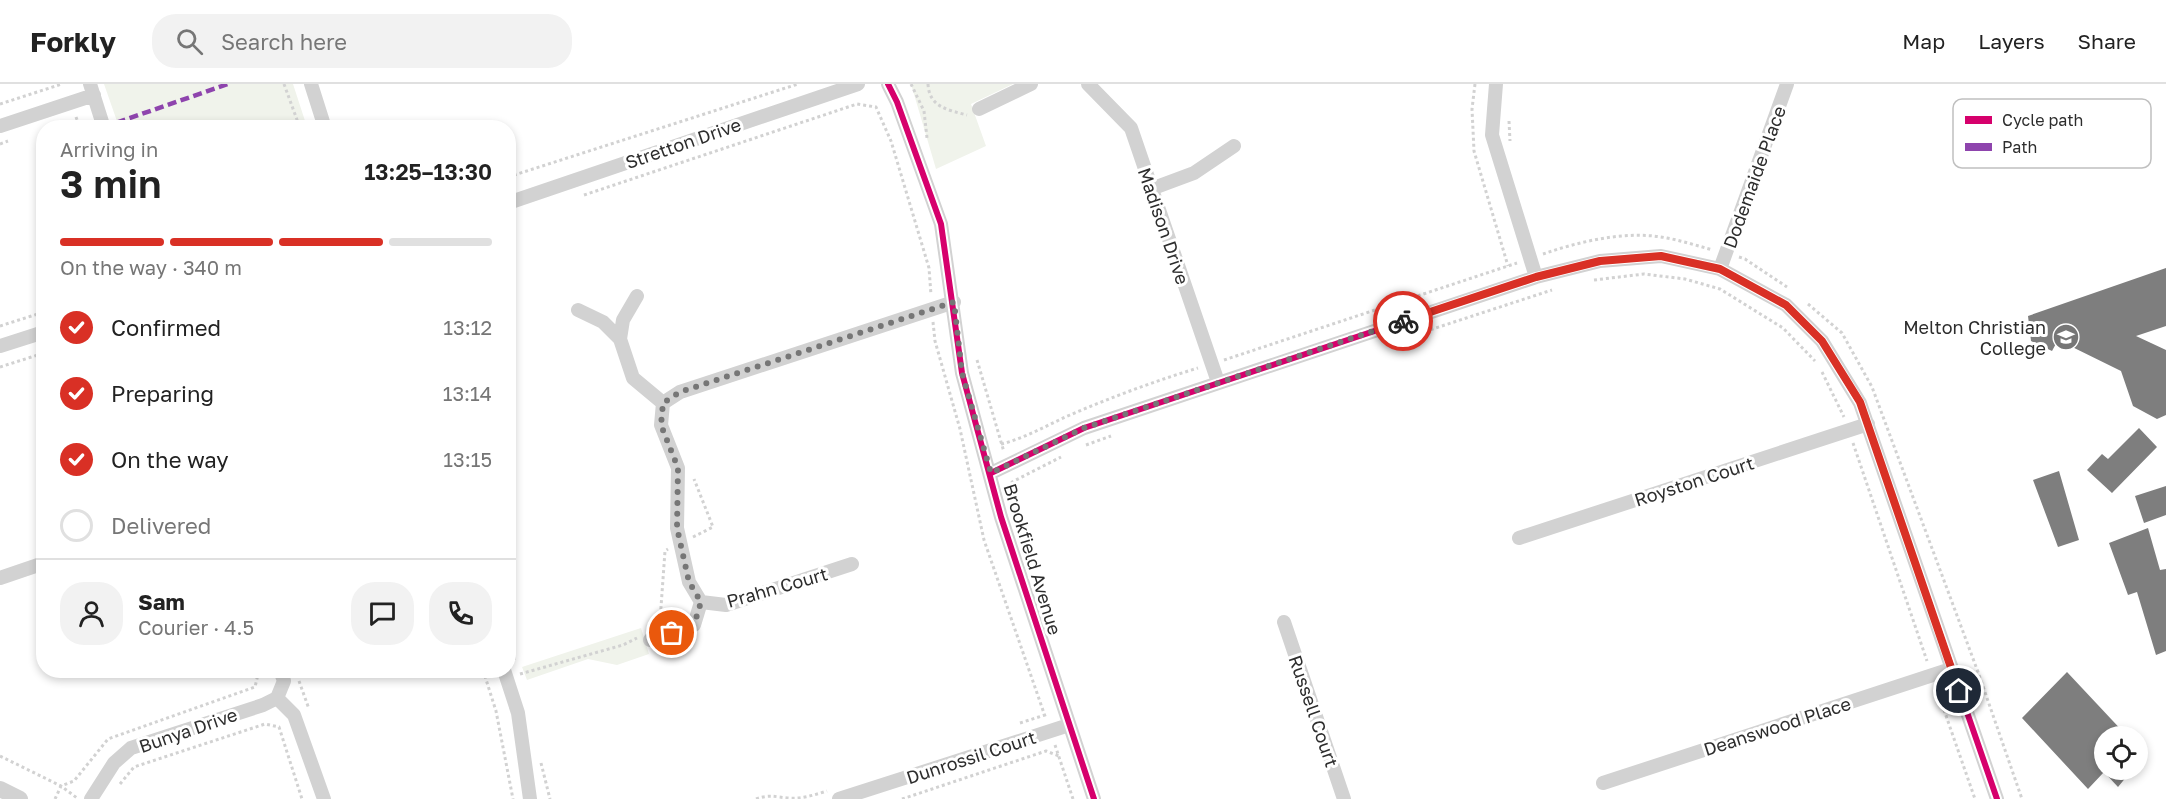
<!DOCTYPE html>
<meta charset="utf-8">
<style>
:root{--surface:#fff;--page:#f2f2f2;--text:#222;--muted:#767676;--line:#e0e0e0;--accent:#d93025}
body{margin:0;font-family:"Golos Text",sans-serif;background:var(--page);color:var(--text);height:100vh;display:flex;flex-direction:column;font-size:22px;white-space:nowrap}
*{box-sizing:border-box;margin:0}
p{font-size:20px;color:var(--muted)}
.icon{flex:none;width:33px;height:33px;fill:none;stroke:currentColor;stroke-width:2;stroke-linecap:round;stroke-linejoin:round}
.map{position:relative;flex:1;overflow:hidden}
.side{position:absolute;left:36px;top:36px;width:480px;height:558px;display:flex;flex-direction:column;background:var(--surface);border-radius:24px;box-shadow:0 3px 9px #0003}
.side>*{flex:none}
.controls{position:absolute;left:2094px;top:642px;display:grid;gap:12px}
.controls a{display:grid;place-items:center;width:54px;height:54px;border-radius:50%;background:var(--surface);box-shadow:0 3px 9px #0003;font-size:30px}
.pin{position:absolute;display:grid;place-items:center;width:51px;height:51px;color:#fff;margin:-26px;border:3px solid #fff;border-radius:50%;box-shadow:0 2px 6px #0007}
.courier{position:absolute;display:grid;place-items:center;width:60px;height:60px;margin:-30px;border:4px solid #d93025;border-radius:50%;background:#fff;color:#222;box-shadow:0 2px 8px #0007}
.head em{font-style:normal;font-weight:600}
.head div{display:flex;flex-direction:column-reverse}
.head{display:flex;align-items:center;justify-content:space-between;height:102px;padding:0 24px}
h1{font-size:39px;font-weight:600;line-height:45px}
.bar{display:grid;grid-template-columns:repeat(4,1fr);gap:9px 6px;align-content:center;height:72px;padding:0 24px}
.bar i{height:8px;border-radius:4px;background:var(--line)}
.bar .current{background:var(--accent)}
.bar p{grid-column:span 4}
.line{display:flex;align-items:center;gap:15px;padding:0 24px;border-top:2px solid var(--line)}
.line div{flex:1}
.round{display:grid;place-items:center;flex:none;width:63px;height:63px;border-radius:24px;background:var(--page)}
ol{padding:0 24px;list-style:none}
li{display:flex;align-items:center;gap:18px;height:66px}
li p{margin-inline-start:auto}
li .icon{padding:6px;border-radius:50%;background:var(--accent);color:#fff;stroke-width:4}
li:last-child{color:var(--muted)}
li i{width:33px;height:33px;border:3px solid var(--line);border-radius:50%}
header{display:flex;align-items:center;gap:36px;box-sizing:border-box;height:84px;padding:0 30px;background:var(--surface);border-bottom:2px solid var(--line)}
header strong{font-size:28px}
nav{display:flex;gap:33px;margin-inline-start:auto;font-size:21px}
.search{width:420px;height:54px;background:var(--page);display:flex;align-items:center;gap:15px;box-sizing:border-box;padding:0 21px;border-radius:24px;color:var(--muted);font-size:22px}
.map>svg:first-child{display:block}
.green{fill:#f0f3eb}
.building{fill:#7e7e7e}
.lines{fill:none;stroke-linecap:round;stroke-linejoin:round}
.path{stroke:#d2d2d2;stroke-width:3;stroke-dasharray:3 3;stroke-linecap:butt}
.minor{stroke:#d2d2d2;stroke-width:14}
.tertiary{stroke:#d2d2d2;stroke-width:16}
.quiet{stroke:#8e44ad;stroke-width:4.5;stroke-dasharray:9 4.5;stroke-linecap:butt}
.cycleway-casing{stroke:#fff;stroke-width:10}
.cycleway{stroke:#d6006c;stroke-width:6}
.done{stroke:#767676;stroke-width:6;stroke-dasharray:0 10.8}
.route{stroke:#d93025;stroke-width:8}
.labels{text-anchor:middle;dominant-baseline:central;stroke-width:6;stroke-linejoin:round;paint-order:stroke}
.street-label{font-size:18px;fill:#2d2d2d;stroke:#fff}
.poi-label{font-size:18px;fill:#2d2d2d;stroke:#fff;text-anchor:end}
.key{fill:#fff;stroke:#c0c0c0;stroke-width:1.5}
.key-label{font-size:16px;fill:#2d2d2d}
</style>
<header>
<strong>Forkly</strong>
<div class="search"><svg class="icon" aria-label="search" viewBox="0 0 24 24"><circle cx="10" cy="10" r="6"/><path d="M15 15l6 6"/></svg>Search here</div>
<nav><a>Map</a><a>Layers</a><a>Share</a></nav>
</header>
<div class="map">
<svg width="2166" height="715" viewBox="0 0 2166 715">
<rect width="100%" height="100%" fill="#fff"/>
<path class="green" d="M104,0H293L307,43H119Z
M911,0H1013L971,20L986,62L936,85Z
M641,544L649,570L617,581L588,575L527,596L522,583Z"/>
<path class="building" d="M2166,184V242L2136,252L2166,266V331L2157,335L2133,322L2121,287L2058,256L2052,267L2031,257L2028,232Z
M2139,344L2157,363L2112,409L2087,386L2102,370L2108,375Z
M2059,387L2079,456L2058,463L2033,396Z
M2166,402V431L2144,439L2135,412Z
M2148,444L2160,486L2166,485V567L2156,571L2137,508L2128,511L2109,459Z
M2067,588L2127,652H2104V686H2132L2118,703L2104,688L2088,705L2022,634Z"/>
<g class="lines">
<path class="path" d="M284,0L300,44
M911,0L924,27L927,54
M928,0C929,23 948,26 967,31
M1475,0L1472,25L1474,67L1508,182
M0,20L62,0
M76,33L80,44
M1509,37L1510,57
M0,60L8,57
M508,93L798,0
M584,111L857,20L876,23L891,57L929,184L931,211
M1543,170C1581,157 1627,146 1667,154C1683,157 1698,162 1713,166
M1739,173L1745,175L1787,203
M1594,196L1644,190L1685,195L1720,205L1783,244L1815,277
M1808,220L1842,249L1872,303L1978,588L2022,715
M933,238L935,257L960,345L984,456L1046,635
M0,242L44,228
M1402,255L1552,206
M977,276L1004,368
M1224,276L1517,179
M0,283L44,269
M1822,288L1844,333
M1853,359L1927,577
M1001,360C1026,354 1047,341 1070,331C1112,313 1155,297 1198,284
M1086,361L1111,352
M1017,429L1012,398L1061,373
M693,453L713,443L694,395
M660,537L665,467L668,465
M508,556L515,577
M483,586L496,627L513,715
M520,590L623,561L637,554
M299,597L309,625
M1936,603L1975,715
M1020,639L1045,631
M1055,661L1073,715
M0,672L61,702L77,714
M541,679L550,715
M120,700L134,683L265,640L279,643L302,715
M55,715L61,702L74,697L108,655L255,603L259,586
M756,715C771,710 774,713 789,714C802,715 814,711 827,707
M902,715L1046,667L1059,672"/>
<path class="minor" d="M90,0L104,44
M311,0L325,44
M888,0L897,18L941,140L962,289L1001,433L1094,715
M1088,0L1131,44L1218,298
M1496,0L1492,51L1536,193
M979,25L1031,0
M0,42L94,11
M1151,105L1194,89L1234,62
M508,119L858,0
M1720,185L1787,0
M637,212L623,236L620,255L633,294L663,319
M578,226L603,238L620,255
M0,262L44,248
M991,389L1084,344L1536,193L1600,177L1661,172L1720,185L1786,221L1822,257L1860,319L1997,715
M1519,454L1868,340
M852,480L726,521L701,518L689,498L677,444L678,384L661,341L663,319L680,308L954,218
M0,494L44,479
M1284,538L1344,715
M650,556L694,541L701,518
M504,586L518,629L530,715
M277,614L294,631L324,715
M1603,699L1951,585
M91,715L114,679L131,664L263,621L277,614L284,597L280,586
M839,715L1069,641"/>
<path class="tertiary" d="M0,705L20,715"/>
<path class="quiet" d="M104,43L228,0"/>
<defs>
<path id="cycleway" d="M888,0L897,18L941,140L962,289L1001,433L1094,715
M991,389L1084,344L1536,193L1600,177L1661,172L1720,185L1786,221L1822,257L1860,319L1997,715"/>
</defs>
<use href="#cycleway" class="cycleway-casing"/>
<use href="#cycleway" class="cycleway"/>
</g>
<g class="lines">
<path class="done" d="M672,549L694,541L701,518L689,498L677,444L678,384L661,341L663,319L680,308L954,218L962,289L991,389L1084,344L1403,237"/>
<path class="route" d="M1403,237L1536,193L1600,177L1661,172L1720,185L1786,221L1822,257L1860,318L1959,607"/>
</g>
<defs>
<symbol id="school-disc" viewBox="-11 -11 22 22"><circle r="9.5" fill="#767676" stroke="#fff"/><path d="M0-5L7-2L0 1L-7-2ZM-4 1L0 2.5L4 1V4Q0 6-4 4Z" fill="#fff"/></symbol>
</defs>
<g fill-rule="evenodd">
<use href="#school-disc" x="2051" y="238" width="30" height="30"/>
</g>
<g class="labels">
<g class="street-label">
<text transform="translate(683 59) rotate(-19)">Stretton Drive</text>
<text transform="translate(1754 93) rotate(-70)">Dodemaide Place</text>
<text transform="translate(1164 142) rotate(71)">Madison Drive</text>
<text transform="translate(1694 397) rotate(-18)">Royston Court</text>
<text transform="translate(1033 475) rotate(73)">Brookfield Avenue</text>
<text transform="translate(777 503) rotate(-16)">Prahn Court</text>
<text transform="translate(1314 627) rotate(71)">Russell Court</text>
<text transform="translate(1777 642) rotate(-18)">Deanswood Place</text>
<text transform="translate(188 646) rotate(-19)">Bunya Drive</text>
<text transform="translate(971 673) rotate(-18)">Dunrossil Court</text>
</g>
<g class="poi-label">
<text x="2046" y="243">Melton Christian<tspan x="2046" dy="21">College</tspan></text>
</g>
</g>
<rect x="1953" y="15" width="198" height="69" rx="9" class="key"/>
<rect x="1965" y="32" width="27" height="8" fill="#d6006c"/>
<rect x="1965" y="59" width="27" height="8" fill="#8e44ad"/>
<g class="key-label">
<text x="2002" y="42">Cycle path</text>
<text x="2002" y="69">Path</text>
</g>
</svg>
<div class="controls">
<a><svg class="icon" aria-label="locate" viewBox="0 0 24 24"><circle cx="12" cy="12" r="6"/><path d="M12 2v4M12 18v4M2 12h4M18 12h4"/></svg></a>
</div>
<div class="pin" style="left:672px;top:549px;background:#ea580c"><svg class="icon" aria-label="bag" viewBox="0 0 24 24"><path d="M5 8h14l-1 12H6zM9 8a3 3 0 0 1 6 0"/></svg></div>
<div class="pin" style="left:1959px;top:607px;background:#1f2937"><svg class="icon" aria-label="home" viewBox="0 0 24 24"><path d="M3 11l9-7 9 7M6 9v11h12V9"/></svg></div>
<div class="courier" style="left:1403px;top:237px"><svg class="icon" aria-label="bike" viewBox="0 0 24 24"><circle cx="6" cy="16" r="4"/><circle cx="18" cy="16" r="4"/><path d="M6 16l4-8h5l3 8M10 8l3 8H6M13 5h3"/></svg></div>
<section class="side">
<div class="head"><div><h1>3 min</h1><p>Arriving in</p></div><em>13:25–13:30</em></div>
<div class="bar"><i class="current"></i><i class="current"></i><i class="current"></i><i></i><p>On the way · 340 m</p></div>
<ol>
<li><svg class="icon" aria-label="check" viewBox="0 0 24 24"><path d="M5 12l5 5 9-10"/></svg>Confirmed<p>13:12</p></li>
<li><svg class="icon" aria-label="check" viewBox="0 0 24 24"><path d="M5 12l5 5 9-10"/></svg>Preparing<p>13:14</p></li>
<li><svg class="icon" aria-label="check" viewBox="0 0 24 24"><path d="M5 12l5 5 9-10"/></svg>On the way<p>13:15</p></li>
<li><i></i>Delivered</li>
</ol>
<div class="line" style="height:108px"><a class="round"><svg class="icon" aria-label="person" viewBox="0 0 24 24"><circle cx="12" cy="8" r="4"/><path d="M4 21q1-7 8-7t8 7"/></svg></a><div><b>Sam</b><p>Courier · 4.5</p></div><a class="round"><svg class="icon" aria-label="chat" viewBox="0 0 24 24"><path d="M4 5h16v11H9l-5 4z"/></svg></a><a class="round"><svg class="icon" aria-label="phone" viewBox="0 0 24 24"><path d="M5 4h4l2 5-3 2q2 4 5 5l2-3 5 2v4C11 20 4 13 5 4z"/></svg></a></div>
</section>
</div>
